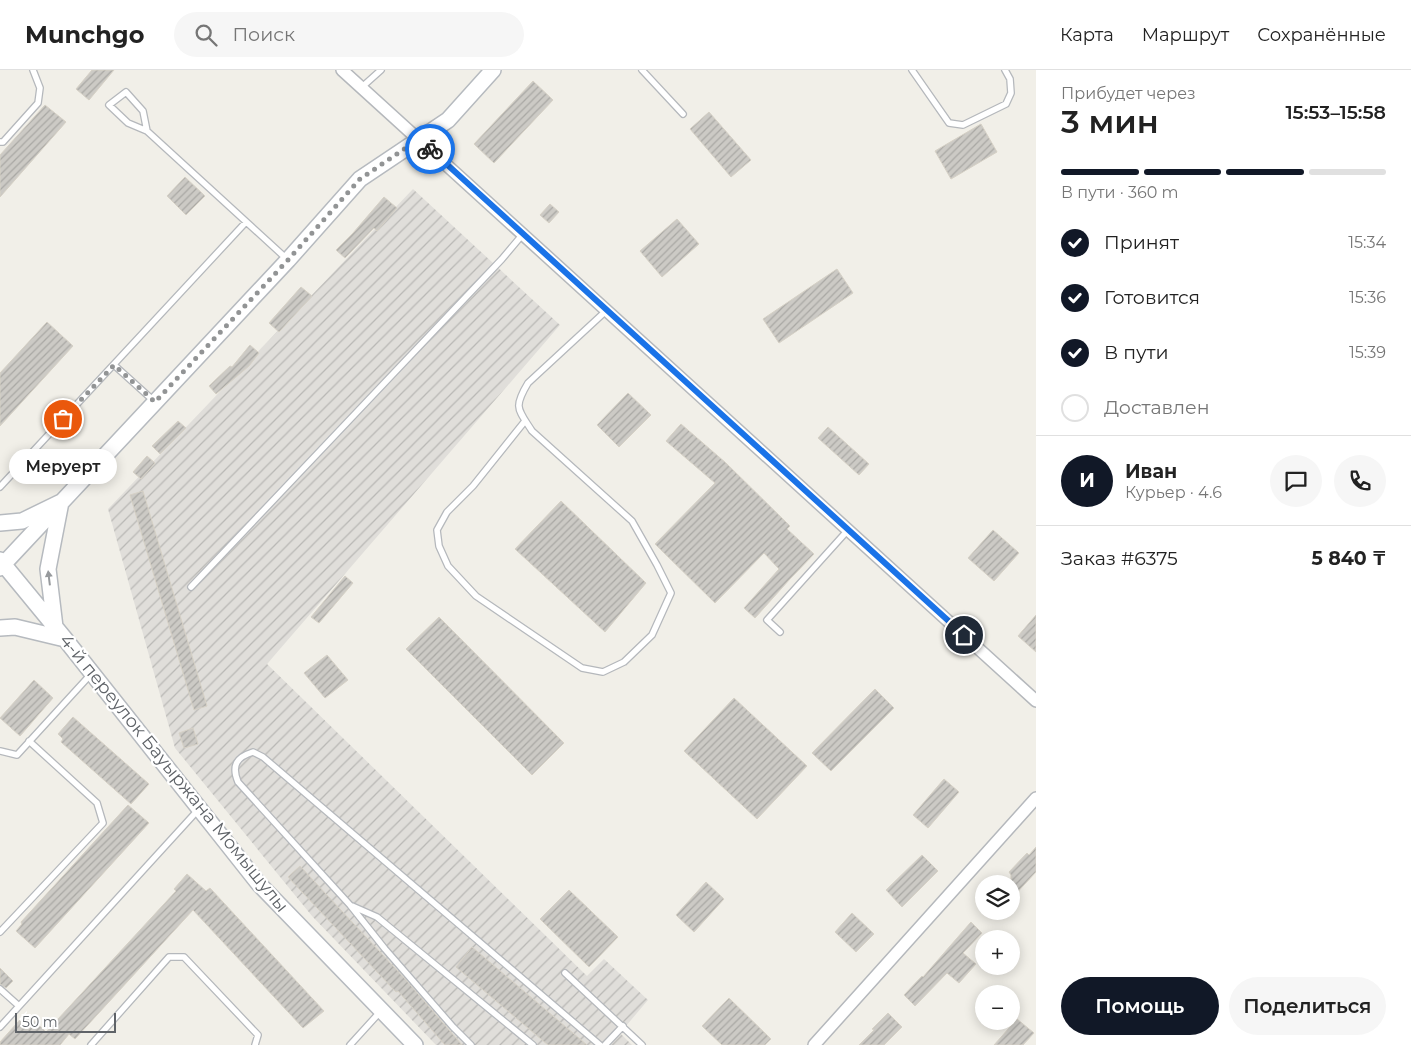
<!DOCTYPE html>
<html lang="ru">
<meta charset="utf-8">
<style>
:root{--surface:#fff;--page:#f6f6f6;--text:#222;--muted:#767676;--line:#e0e0e0;--accent:#111827}
body{margin:0;font-family:Montserrat,sans-serif;background:var(--page);color:var(--text);height:100vh;display:flex;flex-direction:column;font-size:19px;white-space:nowrap}
*{box-sizing:border-box;margin:0}
p{font-size:16px;color:var(--muted)}
.icon{flex:none;width:28px;height:28px;fill:none;stroke:currentColor;stroke-width:2;stroke-linecap:round;stroke-linejoin:round}
.map{position:relative;flex:1;overflow:hidden}
.drawer{display:flex;flex-direction:column;background:var(--surface);width:375px}
.drawer>*{flex:none}
.controls{position:absolute;left:975px;top:805px;display:grid;gap:10px}
.controls a{display:grid;place-items:center;width:45px;height:45px;border-radius:50%;background:var(--surface);box-shadow:0 2px 12px #0003;font-size:25px}
.scale{position:absolute;left:15px;bottom:12px;width:101px;box-sizing:border-box;padding-left:5px;border:2px solid #5f6368;border-top:0;font-size:14px;line-height:18px;white-space:nowrap;color:#5f6368;-webkit-text-stroke:4px #fff;paint-order:stroke}
.pin{position:absolute;display:grid;place-items:center;width:42px;height:42px;color:#fff;margin:-21px;border:2px solid #fff;border-radius:50%;box-shadow:0 1px 5px #0007}
.courier{position:absolute;display:grid;place-items:center;width:50px;height:50px;margin:-25px;border:4px solid #1a73e8;border-radius:50%;background:#fff;color:#222;box-shadow:0 1px 6px #0007}
.bubble{position:absolute;height:35px;border-radius:18px;background:var(--surface);box-shadow:0 2px 12px #0003;font-size:16px;font-weight:600;line-height:35px;text-align:center}
.head em{font-style:normal;font-weight:600}
.head div{display:flex;flex-direction:column-reverse}
.head{display:flex;align-items:center;justify-content:space-between;height:85px;padding:0 25px}
h1{font-size:32px;font-weight:600;line-height:38px}
.bar{display:grid;grid-template-columns:repeat(4,1fr);gap:8px 5px;align-content:center;height:60px;padding:0 25px}
.bar i{height:6px;border-radius:4px;background:var(--line)}
.bar .active{background:var(--accent)}
.bar p{grid-column:span 4}
.line{display:flex;align-items:center;gap:12px;padding:0 25px;border-top:1px solid var(--line)}
.line div{flex:1}
.round{display:grid;place-items:center;flex:none;width:52px;height:52px;border-radius:26px;background:var(--page)}
ol{padding:0 25px;list-style:none}
li{display:flex;align-items:center;gap:15px;height:55px}
li p{margin-inline-start:auto}
li .icon{padding:5px;border-radius:50%;background:var(--accent);color:#fff;stroke-width:4}
li:last-child{color:var(--muted)}
li i{width:28px;height:28px;border:2px solid var(--line);border-radius:50%}
.button{display:flex;gap:10px;margin-top:auto;padding:10px 25px}
.button a{flex:1;height:58px;border-radius:30px;background:var(--accent);color:#fff;font-size:20px;font-weight:600;line-height:58px;text-align:center}
.button a+a{background:var(--page);color:var(--text)}
header{display:flex;align-items:center;gap:30px;box-sizing:border-box;height:70px;padding:0 25px;background:var(--surface);border-bottom:1px solid var(--line)}
header strong{font-size:24px}
nav{display:flex;gap:28px;margin-inline-start:auto;font-size:18px}
.search{width:350px;height:45px;background:var(--page);display:flex;align-items:center;gap:12px;box-sizing:border-box;padding:0 18px;border-radius:28px;color:var(--muted);font-size:19px}
main{display:flex;flex:1;min-height:0}
.map>svg:first-child{display:block}
.industrial{fill:url(#industrial-furrows)}
.building{fill:url(#building-hatch);stroke:#d6d1c6}
.lines{fill:none;stroke-linecap:round;stroke-linejoin:round}
.lane-casing{stroke:#b5b8bc;stroke-width:8}
.street-casing{stroke:#b5b8bc;stroke-width:14}
.secondary-casing{stroke:#b6babf;stroke-width:18}
.lane{stroke:#fff;stroke-width:5.5}
.street{stroke:#fff;stroke-width:11}
.secondary{stroke:#fff;stroke-width:15}
.oneway{fill:#979a9d}
.done{stroke:#929495;stroke-width:5;stroke-dasharray:0 9}
.route{stroke:#1a73e8;stroke-width:6}
.labels{text-anchor:middle;dominant-baseline:central;stroke-width:4.5;stroke-linejoin:round;paint-order:stroke}
.street-label{font-size:18px;fill:#5f6368;stroke:#fff}
</style>
<header>
<strong>Munchgo</strong>
<div class="search"><svg class="icon" aria-label="search" viewBox="0 0 24 24"><circle cx="10" cy="10" r="6"/><path d="M15 15l6 6"/></svg>Поиск</div>
<nav><a>Карта</a><a>Маршрут</a><a>Сохранённые</a></nav>
</header>
<main>
<div class="map">
<svg width="1036" height="975" viewBox="0 0 1036 975">
<defs>
<pattern id="industrial-furrows" width="10" height="10" patternUnits="userSpaceOnUse" patternTransform="scale(1.25)"><rect width="10" height="10" fill="#e0deda"/><path d="M-1 1l2-2M0 10L10 0M9 11l2-2" fill="none" stroke="#b9b8b5"/></pattern>
<pattern id="building-hatch" width="6" height="6" patternUnits="userSpaceOnUse" patternTransform="scale(1.25)"><rect width="6" height="6" fill="#cccac5"/><path d="M-1 1l2-2M0 6l6-6M5 7l2-2" fill="none" stroke="#a9a8a4"/></pattern>
</defs>
<rect width="100%" height="100%" fill="#f1efe8"/>
<path class="industrial" d="M413,119L560,255L267,594L587,906L604,889L648,930L620,963L632,975H436L312,846L175,678L108,439Z"/>
<path class="building" d="M92,0H114L89,30L76,19Z
M533,11L553,30L494,93L474,74Z
M45,35L66,52L0,127V85Z
M709,42L751,90L731,107L690,59Z
M981,54L997,82L951,109L935,81Z
M185,107L205,126L186,145L167,126Z
M384,127L397,138L377,161L374,158L345,188L336,180L353,163Z
M550,134L559,142L549,153L540,145Z
M677,149L699,174L662,207L640,181Z
M837,199L853,223L779,273L763,249Z
M301,217L312,226L279,262L269,253Z
M47,252L73,276L0,356V303Z
M250,275L259,283L249,296L216,324L209,316L230,296L232,297Z
M628,323L651,345L619,377L597,355Z
M178,351L186,358L160,384L152,376Z
M681,354L726,393L790,456L787,459L814,484L790,509L755,548L744,538L779,499L764,483L715,533L655,474L715,413L666,371Z
M828,357L869,394L859,405L818,368Z
M147,386L155,393L141,409L133,402Z
M143,421L207,636L194,640L130,425Z
M561,431L646,513L605,562L515,479Z
M993,460L1019,483L994,511L968,488Z
M345,506L353,513L319,553L311,547Z
M1036,545V582L1018,566Z
M439,547L564,673L532,705L406,579Z
M327,585L348,610L325,628L304,603Z
M34,610L53,628L20,666L0,648Z
M875,619L894,638L831,701L812,683Z
M734,628L807,696L757,749L684,681Z
M73,647L149,714L131,734L61,672L63,669L58,664Z
M193,658L198,674L184,678L179,663Z
M944,709L959,722L928,758L913,745Z
M128,735L149,753L35,878L16,861L22,854L21,852Z
M1036,777V802L1011,829V805L1009,802L1027,783L1029,785Z
M922,785L938,801L902,837L886,820Z
M300,796L406,910L462,975H445L398,921L396,922L288,807Z
M187,804L206,821L210,818L324,941L303,958L193,840L75,969L69,964L60,975H0V972L26,943L46,962L176,821L174,819Z
M706,812L724,829L694,862L676,845Z
M569,820L618,867L589,897L540,849Z
M852,843L874,864L856,882L835,862Z
M971,852L982,863L963,883L976,894L959,913L947,903L915,936L904,925L922,906L923,907Z
M472,877L587,975H548L456,897Z
M0,898L13,911L6,918L0,914Z
M729,928L771,969L765,975H722L702,956Z
M888,943L902,957L884,975H859L874,960L872,959Z
M1017,949L1034,963L1023,975H994Z"/>
<g class="lines">
<defs>
<path id="lane" d="M642,0L683,44
M912,0L949,53L963,55L1006,34L1011,23L1010,9L1005,0
M362,17L381,0
M147,61L128,53L109,35L126,22L143,41L147,61L288,190
M0,72H3L38,33L40,18L33,0
M114,295L155,332
M525,351L473,416L447,442L437,460L439,476L448,496L476,526L582,598L603,602L624,592L652,565L671,523L657,495L632,451L532,361C518,339 513,338 528,313L607,240
M0,417L246,152
M191,517L502,189L523,164
M780,562L767,550L848,460
M0,681L17,685L92,603
M352,836L377,847L533,975
M0,862L103,753L97,733L29,671
M565,903L642,975
M0,919L19,936
M0,957L198,740
M91,975L169,887H184L258,965L255,975
M350,975L380,942
M471,975L453,957L385,879L350,835L238,712C231,695 237,687 253,682L263,687L600,975
M605,975L623,956"/>
<path id="street" d="M342,0L1036,631
M814,975L1036,728"/>
<path id="secondary" d="M0,453L22,451L61,432L48,499L55,557
M0,490L65,569L259,814L415,975
M0,498L288,190L360,109L448,50L493,0
M0,558L15,557L65,569"/>
</defs>
<use href="#lane" class="lane-casing"/>
<use href="#street" class="street-casing"/>
<use href="#secondary" class="secondary-casing"/>
<use href="#lane" class="lane"/>
<use href="#street" class="street"/>
<use href="#secondary" class="secondary"/>
</g>
<defs><path id="oneway-solid" d="M-6-.8H1V-3.2L6.5 0L1 3.2V.8H-6Z" transform="scale(1.25)"/></defs>
<use class="oneway" href="#oneway-solid" transform="translate(49 508) rotate(-97)"/>
<g class="lines">
<path class="done" d="M63,349L114,295L155,332L288,190L360,109L419,69L430,79"/>
<path class="route" d="M430,79L964,565"/>
</g>
<g class="labels">
<g class="street-label">
<text transform="translate(174 703) rotate(51)">4-й переулок Бауыржана Момышулы</text>
</g>
</g>
</svg>
<div class="controls">
<a><svg class="icon" aria-label="layers" viewBox="0 0 24 24"><path d="M12 4l9 5-9 5-9-5zM3 14l9 5 9-5"/></svg></a>
<a>+</a>
<a>−</a>
</div>
<div class="scale">50 m</div>
<div class="pin" style="left:63px;top:349px;background:#ea580c"><svg class="icon" aria-label="bag" viewBox="0 0 24 24"><path d="M5 8h14l-1 12H6zM9 8a3 3 0 0 1 6 0"/></svg></div>
<div class="pin" style="left:964px;top:565px;background:#1f2937"><svg class="icon" aria-label="home" viewBox="0 0 24 24"><path d="M3 11l9-7 9 7M6 9v11h12V9"/></svg></div>
<div class="courier" style="left:430px;top:79px"><svg class="icon" aria-label="bike" viewBox="0 0 24 24"><circle cx="6" cy="16" r="4"/><circle cx="18" cy="16" r="4"/><path d="M6 16l4-8h5l3 8M10 8l3 8H6M13 5h3"/></svg></div>
<div class="bubble" style="left:9px;top:379px;width:108px">Меруерт</div>
</div>
<section class="drawer">
<div class="head"><div><h1>3 мин</h1><p>Прибудет через</p></div><em>15:53–15:58</em></div>
<div class="bar"><i class="active"></i><i class="active"></i><i class="active"></i><i></i><p>В пути · 360 m</p></div>
<ol>
<li><svg class="icon" aria-label="check" viewBox="0 0 24 24"><path d="M5 12l5 5 9-10"/></svg>Принят<p>15:34</p></li>
<li><svg class="icon" aria-label="check" viewBox="0 0 24 24"><path d="M5 12l5 5 9-10"/></svg>Готовится<p>15:36</p></li>
<li><svg class="icon" aria-label="check" viewBox="0 0 24 24"><path d="M5 12l5 5 9-10"/></svg>В пути<p>15:39</p></li>
<li><i></i>Доставлен</li>
</ol>
<div class="line" style="height:90px"><b class="round" style="background:var(--accent);color:#fff">И</b><div><b>Иван</b><p>Курьер · 4.6</p></div><a class="round"><svg class="icon" aria-label="chat" viewBox="0 0 24 24"><path d="M4 5h16v11H9l-5 4z"/></svg></a><a class="round"><svg class="icon" aria-label="phone" viewBox="0 0 24 24"><path d="M5 4h4l2 5-3 2q2 4 5 5l2-3 5 2v4C11 20 4 13 5 4z"/></svg></a></div>
<div class="line" style="height:65px"><div>Заказ #6375</div><b>5 840 ₸</b></div>
<div class="button"><a>Помощь</a><a>Поделиться</a></div>
</section>
</main>
